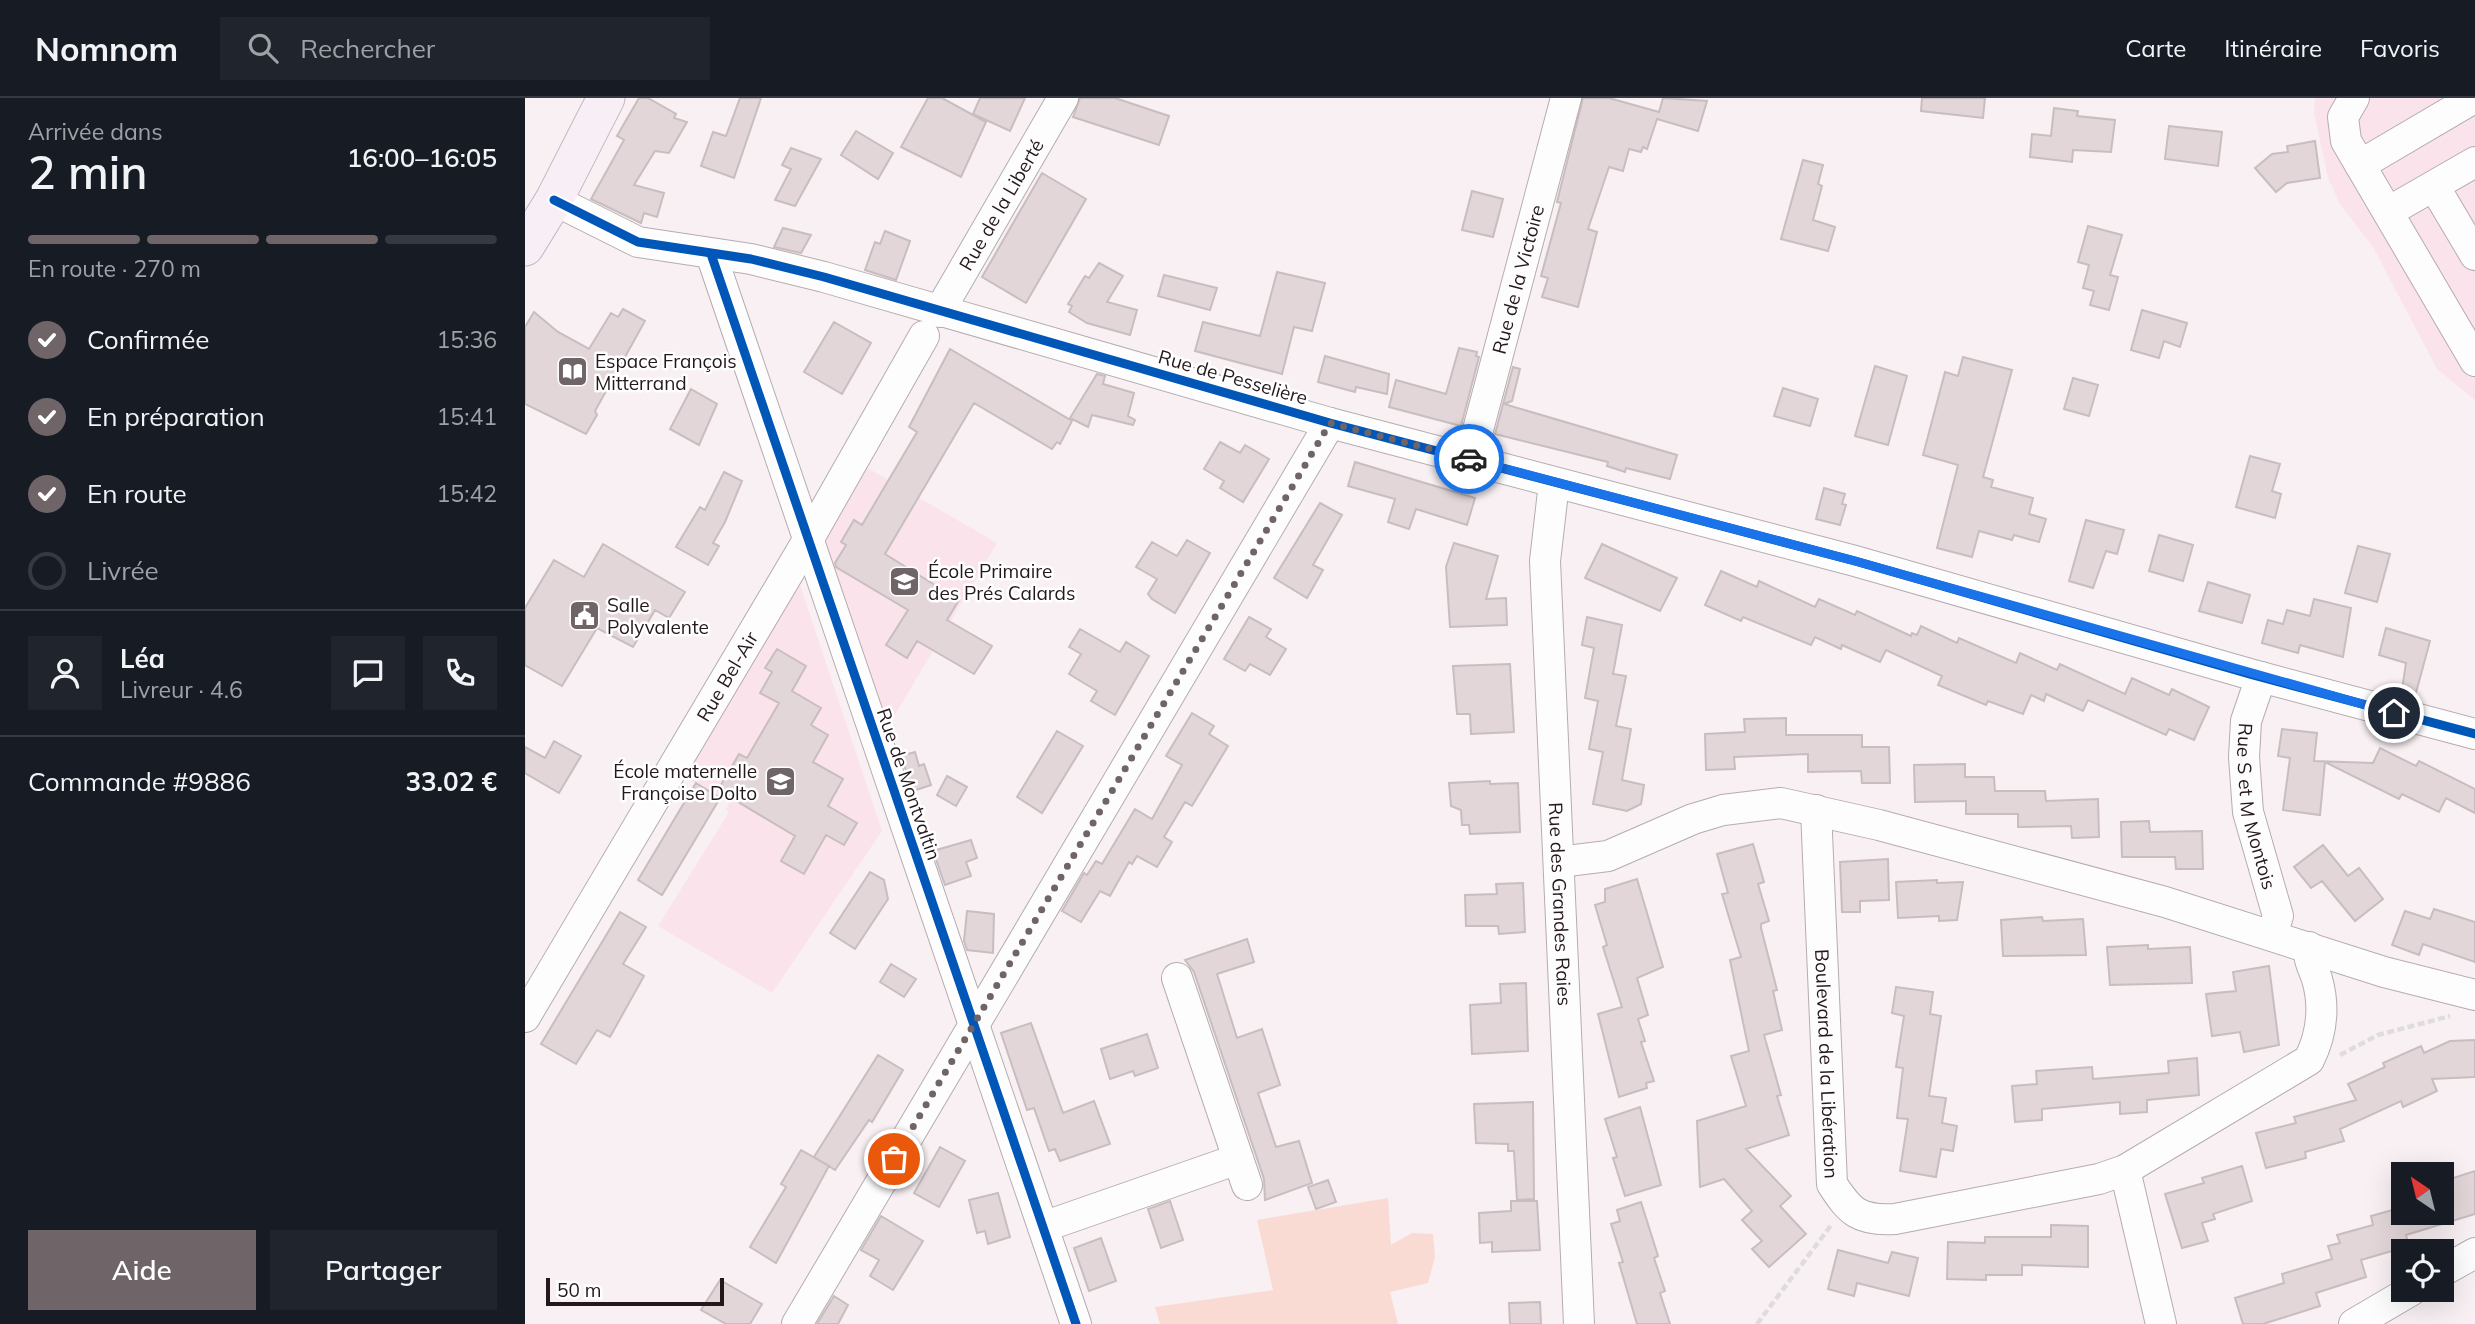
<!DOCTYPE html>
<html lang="fr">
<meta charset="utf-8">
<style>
:root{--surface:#171b24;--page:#20242c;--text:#f1f3f6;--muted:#9ea1a6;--line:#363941;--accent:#6f6468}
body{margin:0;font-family:Mulish,sans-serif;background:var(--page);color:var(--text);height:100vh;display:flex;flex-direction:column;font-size:26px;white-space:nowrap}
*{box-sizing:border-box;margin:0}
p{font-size:23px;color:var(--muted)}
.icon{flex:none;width:38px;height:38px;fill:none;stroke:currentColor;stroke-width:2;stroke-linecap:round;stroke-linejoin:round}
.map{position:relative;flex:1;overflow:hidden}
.sheet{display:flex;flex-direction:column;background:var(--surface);width:525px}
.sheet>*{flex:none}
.needle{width:46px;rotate:325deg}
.controls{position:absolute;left:1866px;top:1064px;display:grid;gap:14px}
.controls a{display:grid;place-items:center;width:63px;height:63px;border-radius:0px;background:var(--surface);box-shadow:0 7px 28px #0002;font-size:35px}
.scale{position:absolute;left:21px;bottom:18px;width:178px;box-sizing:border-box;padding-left:7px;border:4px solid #25181d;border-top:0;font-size:19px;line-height:24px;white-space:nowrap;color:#25181d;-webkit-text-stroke:5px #fefffe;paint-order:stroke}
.pin{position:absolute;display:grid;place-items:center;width:60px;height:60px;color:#fff;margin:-30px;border:4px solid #fff;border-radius:50%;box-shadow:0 2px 7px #0007}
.courier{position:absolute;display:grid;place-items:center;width:70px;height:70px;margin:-35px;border:5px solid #1a73e8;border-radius:50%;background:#fff;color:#222;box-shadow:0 2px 9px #0007}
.overview em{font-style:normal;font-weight:600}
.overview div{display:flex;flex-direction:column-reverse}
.overview{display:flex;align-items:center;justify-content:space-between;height:119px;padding:0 28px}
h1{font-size:46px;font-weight:600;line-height:52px}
.bar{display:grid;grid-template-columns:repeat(4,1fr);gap:10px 7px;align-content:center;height:84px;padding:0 28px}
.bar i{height:9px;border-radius:5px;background:var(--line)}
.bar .active{background:var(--accent)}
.bar p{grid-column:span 4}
.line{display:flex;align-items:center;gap:18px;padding:0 28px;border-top:2px solid var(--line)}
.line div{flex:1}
.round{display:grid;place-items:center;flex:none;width:74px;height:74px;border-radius:0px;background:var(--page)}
ol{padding:0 28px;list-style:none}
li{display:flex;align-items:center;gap:21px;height:77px}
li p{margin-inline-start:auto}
li .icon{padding:7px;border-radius:50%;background:var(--accent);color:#fff;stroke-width:4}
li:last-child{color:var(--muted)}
li i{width:38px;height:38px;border:4px solid var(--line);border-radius:50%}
.cta{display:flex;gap:14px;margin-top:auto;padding:14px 28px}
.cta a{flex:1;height:80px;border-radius:0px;background:var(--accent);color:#fff;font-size:28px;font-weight:600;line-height:80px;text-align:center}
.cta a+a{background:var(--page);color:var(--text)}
header{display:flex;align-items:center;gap:42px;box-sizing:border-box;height:98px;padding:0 35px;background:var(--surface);border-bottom:2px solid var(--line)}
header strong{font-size:33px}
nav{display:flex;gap:38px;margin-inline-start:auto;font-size:24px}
.search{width:490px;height:63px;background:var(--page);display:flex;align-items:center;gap:18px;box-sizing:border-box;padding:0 24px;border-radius:0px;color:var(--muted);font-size:26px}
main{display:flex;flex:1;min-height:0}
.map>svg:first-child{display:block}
.built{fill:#fbe3ec}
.grass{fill:#fadbd3}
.building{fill:#e2d6d8;stroke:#c8bdbf;stroke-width:2}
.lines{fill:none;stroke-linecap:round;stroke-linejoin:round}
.minor-casing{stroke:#b6acb0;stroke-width:32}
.major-casing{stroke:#c5b4c1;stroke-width:39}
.path{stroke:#dedcdd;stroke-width:4.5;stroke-dasharray:7 3.5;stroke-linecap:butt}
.minor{stroke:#fefdfd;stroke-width:30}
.major{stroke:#f7eef6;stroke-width:37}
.cycleway-casing{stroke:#fefffe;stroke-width:13}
.cycleway{stroke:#0057b8;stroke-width:9}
.done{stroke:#6f6468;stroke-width:7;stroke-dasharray:0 12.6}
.route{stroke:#1a73e8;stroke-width:9}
.labels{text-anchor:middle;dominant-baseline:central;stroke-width:5;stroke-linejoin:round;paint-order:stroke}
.street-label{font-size:19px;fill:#25181d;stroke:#fefffe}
.poi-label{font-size:19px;fill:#25181d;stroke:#fefffe;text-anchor:start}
</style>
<header>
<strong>Nomnom</strong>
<div class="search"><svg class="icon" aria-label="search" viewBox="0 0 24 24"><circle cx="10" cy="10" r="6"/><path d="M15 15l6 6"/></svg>Rechercher</div>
<nav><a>Carte</a><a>Itinéraire</a><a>Favoris</a></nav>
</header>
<main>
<section class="sheet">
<div class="overview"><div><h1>2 min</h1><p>Arrivée dans</p></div><em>16:00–16:05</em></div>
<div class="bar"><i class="active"></i><i class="active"></i><i class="active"></i><i></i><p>En route · 270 m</p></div>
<ol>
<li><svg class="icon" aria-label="check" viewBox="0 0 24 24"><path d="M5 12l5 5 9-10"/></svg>Confirmée<p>15:36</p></li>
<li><svg class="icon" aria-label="check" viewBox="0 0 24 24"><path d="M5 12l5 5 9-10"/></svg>En préparation<p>15:41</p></li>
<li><svg class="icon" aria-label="check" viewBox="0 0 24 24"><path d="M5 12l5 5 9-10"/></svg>En route<p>15:42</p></li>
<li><i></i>Livrée</li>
</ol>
<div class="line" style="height:126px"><a class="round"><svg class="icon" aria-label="person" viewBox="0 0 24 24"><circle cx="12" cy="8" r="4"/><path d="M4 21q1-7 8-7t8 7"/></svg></a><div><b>Léa</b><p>Livreur · 4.6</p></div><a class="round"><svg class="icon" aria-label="chat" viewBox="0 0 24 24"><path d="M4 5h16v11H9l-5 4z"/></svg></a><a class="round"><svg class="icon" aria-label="phone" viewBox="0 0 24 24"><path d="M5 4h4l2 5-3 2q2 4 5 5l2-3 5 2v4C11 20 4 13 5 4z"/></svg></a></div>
<div class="line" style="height:91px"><div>Commande #9886</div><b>33.02 €</b></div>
<div class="cta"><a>Aide</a><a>Partager</a></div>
</section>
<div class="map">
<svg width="1950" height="1226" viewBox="0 0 1950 1226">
<rect width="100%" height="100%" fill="#f8f0f3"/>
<path class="built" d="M1790,0H1950V302L1912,271L1848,149L1815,106L1803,80L1789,15Z
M341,369L472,445L361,632L297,442Z
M274,484L357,733L247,895L133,828L204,714L201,712L204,705L158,678Z"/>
<path class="grass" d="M863,1100L866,1147L887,1135L908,1136L910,1159L903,1185L865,1194L873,1226H635L630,1209L748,1192L732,1122Z"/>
<path class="building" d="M114,0H123L151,16L149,20L162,24L144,55L130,53L109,87L139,95L132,119L119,115L116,125L66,101L99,42L92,38Z
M215,0H236L209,80L176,68L188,34L201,38Z
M403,0H417L461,24L436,79L376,49Z
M455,0H500L485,33L448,16Z
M555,0H590L644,18L634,47L548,19Z
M1058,0H1084L1134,14L1138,0L1182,3L1173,33L1132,21L1122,51L1118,49L1116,54L1104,51L1098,73L1084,69L1063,131L1072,134L1053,209L1017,199L1023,180L1016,178L1036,105L1032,104Z
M1397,0H1460L1458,20L1396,13Z
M1529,10L1553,13L1552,18L1590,22L1586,54L1548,52L1547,64L1505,59L1507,36L1526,38Z
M1644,28L1697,34L1693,68L1640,61Z
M331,33L368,55L353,81L316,57Z
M1790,43L1795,80L1762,85L1751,94L1730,70L1747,56L1763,54L1762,48Z
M266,50L296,61L270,108L250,102L266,71L257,67Z
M1278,62L1298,67L1293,86L1297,88L1288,122L1310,129L1303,153L1256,141Z
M517,75L561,101L501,205L457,179Z
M947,93L978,101L968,139L937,132Z
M1563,128L1597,137L1585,177L1593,179L1584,212L1565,207L1569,193L1558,190L1564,167L1553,164Z
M258,130L286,137L276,155L249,149Z
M360,133L385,143L371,182L340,172L350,144L355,146Z
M574,165L598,178L582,204L612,212L605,237L562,225L544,214L547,208L543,206L560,178L564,180Z
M752,174L800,185L787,233L769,229L757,276L670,253L678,224L735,238Z
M639,177L692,190L685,212L633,198Z
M98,211L120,223L70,313L72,317L61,336L0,306V229L9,214L33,234L64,251L86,215L93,219Z
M1617,212L1662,225L1655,249L1639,243L1634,260L1606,252Z
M309,224L346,245L317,296L279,274Z
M934,250L952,254L951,258L954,259L936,328L864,309L871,282L921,296Z
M425,251L547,323L535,346L532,344L527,351L449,305L360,456L434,502L422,522L467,548L449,576L392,543L382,560L361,547L383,512L311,469L310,465L321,447L316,444L329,422L337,427L392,334L384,329Z
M800,258L864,276L862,296L831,289L830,294L793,284Z
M1438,259L1487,272L1458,379L1468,382L1466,389L1508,400L1504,416L1521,421L1514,444L1489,437L1487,442L1454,433L1447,459L1412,450L1433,367L1398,357L1420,274L1433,278Z
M1350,268L1382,278L1363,347L1330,338Z
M988,269L995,271L987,303L979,306L1152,357L1145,381L1101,370L1100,374L1082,368L1083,364L970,336Z
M572,276L580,278L578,286L609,295L603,318L610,322L608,327L567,317L563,329L545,320Z
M1548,280L1573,287L1564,318L1539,311Z
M1258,290L1293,301L1285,328L1249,318Z
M166,291L192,306L174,347L145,331Z
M695,344L715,355L720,347L744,361L718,404L695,390L699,383L679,371Z
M1725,358L1755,366L1747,393L1756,396L1750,420L1711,409Z
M830,364L950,400L942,427L891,411L884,431L863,424L870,401L823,388Z
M199,374L217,383L200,424L188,445L194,448L183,467L151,449L175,409L180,412Z
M1299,390L1320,396L1317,406L1321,407L1315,427L1291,421Z
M795,405L817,417L788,467L798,472L782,500L749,480Z
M1561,422L1599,432L1592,456L1581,453L1568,490L1544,483Z
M1634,437L1668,447L1658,483L1624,473Z
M662,442L685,455L650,515L627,501L623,496L632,481L611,469L627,444L652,458Z
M929,445L973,458L961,501L981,500L982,527L925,529L921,469Z
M78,446L160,494L144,520L130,512L108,549L72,530L37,588L0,567V510L29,462L59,479Z
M1077,446L1152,480L1135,513L1060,480Z
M1833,448L1865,456L1852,504L1820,495Z
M1196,473L1232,489L1234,483L1290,509L1294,501L1330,517L1332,513L1386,538L1387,535L1392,537L1396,528L1432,545L1434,540L1491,565L1495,555L1532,572L1535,566L1600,596L1607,580L1644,597L1647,591L1684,609L1669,642L1644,631L1641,637L1563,602L1558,613L1521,596L1519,603L1506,597L1498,616L1463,603L1461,607L1413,587L1417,578L1361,552L1355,564L1317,547L1316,551L1290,539L1286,547L1218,519L1216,523L1180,507Z
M1683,484L1725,497L1717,525L1674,513Z
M1789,501L1826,510L1818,559L1775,547L1773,555L1737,545L1743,522L1758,526L1762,512L1785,518Z
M724,519L746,531L741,539L761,551L745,577L725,566L720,573L699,561Z
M1062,519L1097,527L1088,576L1101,578L1091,628L1106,631L1097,682L1119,687L1116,706L1102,713L1068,706L1078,654L1064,651L1073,603L1060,600L1069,550L1057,547Z
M1861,530L1905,543L1889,602L1876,598L1881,565L1854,557Z
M555,531L595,554L601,544L624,558L590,617L566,603L572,593L544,576L556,556L544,549Z
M252,551L281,568L267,593L296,610L286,627L303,637L288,664L318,681L303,708L332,725L319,747L301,737L279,776L256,763L270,738L193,692L214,656L222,660L254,605L235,595L247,574L240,570Z
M985,566L989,634L946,636L945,616H932L928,568Z
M667,615L689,628L684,636L703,648L667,708L660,704L639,739L647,744L632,769L612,758L607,766L604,764L585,798L575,793L556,824L537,813L559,775L562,777L571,763L577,766L610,711L627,721L657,667L641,658Z
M1261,620V637H1337V649H1364L1365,685H1337L1336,673L1283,674V656L1209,659L1210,671L1181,672L1180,636L1220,634L1219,621Z
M1757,631L1792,635L1789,663L1848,665L1855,650L1891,668L1894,663L1950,691V715L1921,700L1914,714L1877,696L1874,701L1800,664L1795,717L1758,712L1765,660L1753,658Z
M532,633L558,648L517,715L492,699Z
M29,643L56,658L34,695L0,675V649L20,660Z
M390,654L394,668L399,666L406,687L388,693L376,658Z
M1440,666V679H1469L1470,693H1520L1521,703L1573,701L1574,739L1547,740L1546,728L1493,729V716H1441V703L1390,704L1389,667Z
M422,678L442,689L431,708L412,697Z
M965,683V686L993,685L995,734L945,736L944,727H937L936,712L926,708L924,685Z
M171,685L195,700L137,797L113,782Z
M1624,723L1625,734L1677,733L1678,771H1651L1650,759H1597L1596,724Z
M446,742L452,760L441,764L446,778L420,787L408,753Z
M1228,746L1239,784L1233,786L1244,823L1236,826V830L1252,892L1248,893L1257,932L1239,937L1256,997L1252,998L1264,1037L1221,1051L1266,1098L1255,1108L1281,1136L1244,1169L1227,1151L1237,1143L1217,1122L1227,1113L1199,1081L1175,1089L1172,1023L1221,1008L1206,958L1224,953L1205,862L1216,859L1197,796L1203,795L1192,756Z
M1798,747L1823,778L1834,770L1858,801L1830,823L1797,783L1786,790L1769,769Z
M1363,761L1364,802L1335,803V814H1317L1315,764Z
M345,774L359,782L363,801L330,851L305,835Z
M1112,781L1138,869L1112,880L1123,917L1113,921L1120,943L1116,944L1129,983L1121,985L1122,990L1094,999L1073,916L1097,909L1078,849L1082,847L1070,807L1080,804V791Z
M1412,782V785L1438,784L1432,822L1414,823V818L1373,820L1371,784Z
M998,785L1000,834L974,836L973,828H941L940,797L972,796L971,786Z
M1909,811L1950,824V864L1898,846L1894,857L1867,847L1880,813L1905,821Z
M442,813L469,816L468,855L442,852L439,843Z
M95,814L121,829L98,866L119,878L85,939L72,932L51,966L16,946Z
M1517,819L1518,823L1558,821L1561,857L1478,858L1476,822Z
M722,841L729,864L692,876L712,940L737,931L755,987L733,995L751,1049L774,1043L787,1085L740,1102L739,1081L669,874L660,862Z
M1623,847V851L1665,849L1667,885L1585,887L1582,849Z
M366,866L391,881L379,899L355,884Z
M1744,868L1754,947L1719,954L1715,934L1687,938L1681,896L1711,893L1708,874Z
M1001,885L1003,953L947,956L945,907L976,905L975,886Z
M1371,889L1408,894L1405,916L1416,918L1404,998L1421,1000L1417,1025L1432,1028L1428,1053L1416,1051L1411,1079L1375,1073L1383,1021L1372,1020L1378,970L1371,969L1379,918L1367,915Z
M506,925L538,1015L569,1003L585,1046L535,1063L530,1051L524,1053L509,1010L502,1012L476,935Z
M622,936L633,970L610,978L608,973L585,981L576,951Z
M1950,942V979L1907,981L1912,993L1878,1009L1876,1003L1815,1031L1819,1043L1780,1054L1781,1060L1741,1070L1731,1035L1771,1025L1769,1019L1831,1002L1823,986L1860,969L1858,965L1896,948L1899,955L1925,943Z
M353,957L378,972L347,1024L344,1022L310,1072L289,1059Z
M1672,960L1674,997L1622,1002V1014L1595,1016V1004L1517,1011V1022L1490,1024L1487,988L1512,986L1511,973L1567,969L1568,981L1644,975L1643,963Z
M1008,1004L1009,1101L992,1102L989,1053H983V1046L951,1045L949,1006Z
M1115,1009L1136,1087L1100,1098L1088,1060L1092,1059L1080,1021Z
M415,1049L440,1063L414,1109L389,1095Z
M276,1052L304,1068L251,1165L225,1149L261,1089L256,1086Z
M1717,1068L1727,1103L1688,1116L1690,1121L1677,1125L1683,1143L1657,1150L1640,1096L1679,1085L1677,1080Z
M1950,1073V1116L1881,1137L1884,1148L1836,1162L1841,1179L1791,1195L1795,1208L1738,1226H1718L1710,1200L1759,1185L1757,1176L1807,1161L1803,1148L1815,1145L1812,1137L1848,1127L1846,1118L1878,1109V1115H1916V1084Z
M803,1082L811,1104L791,1111L783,1089Z
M473,1095L485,1139L463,1146L460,1133L452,1135L444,1102Z
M645,1103L658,1142L636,1150L623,1111Z
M986,1103H1012L1015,1152L967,1154V1144L955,1145L954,1115L986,1113Z
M1116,1104L1133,1158L1129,1160L1140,1193L1135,1195L1145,1226H1112L1094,1165L1098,1164L1086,1126L1095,1123L1092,1112Z
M356,1118L398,1143L368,1192L345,1178L354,1162L336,1152Z
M1526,1127L1563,1128V1169L1497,1167V1177H1461V1182L1422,1181L1423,1144L1460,1145V1139H1526Z
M576,1140L591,1183L564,1193L549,1150Z
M1313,1152L1363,1165L1367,1154L1393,1160L1384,1198L1332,1185L1329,1198L1303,1191Z
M195,1182L237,1206L225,1226H201L176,1212Z
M309,1198L323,1207L313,1226H292Z
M1015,1204L1016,1226H985L984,1205Z"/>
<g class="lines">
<defs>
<g id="minor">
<path d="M1829,0L1818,19L1821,43L1950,263"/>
<path d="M1835,67L1949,0"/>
<path d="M1909,88L1950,157"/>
<path d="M29,102L113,144L226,161L299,179L805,325L1330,463L1728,577L1950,636"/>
<path d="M1863,114L1950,64"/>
<path d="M186,156L551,1226"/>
<path id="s1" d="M414,214L538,0"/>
<path id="s2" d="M945,362L1041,0"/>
<path id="s3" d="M1029,385L1020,463L1054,1226"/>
<path id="s4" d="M1736,579L1721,623L1719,659L1723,714L1753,818L1747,837"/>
<path id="s5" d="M1291,712L1307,1086C1325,1114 1334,1123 1370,1121L1574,1081L1600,1072L1784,962C1797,936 1800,909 1792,881C1788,869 1783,862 1784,849"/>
<path d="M1034,764L1083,758L1168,721L1198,712L1256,705L1354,727L1640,804L1859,874L1950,897"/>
<path d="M652,880L722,1087"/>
<path id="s6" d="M0,919L283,442L399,238"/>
<path d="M1600,1072L1636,1226"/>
<path d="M518,1129L713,1061"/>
<path d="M1916,1174L1950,1155"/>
<path d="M272,1226L805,325"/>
<path d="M1829,1226L1887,1192"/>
</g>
<path id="major" d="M0,149L29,102L81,0"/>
</defs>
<use href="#minor" class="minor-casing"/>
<use href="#major" class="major-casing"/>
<path class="path" d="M1815,957L1853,937L1925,918
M1232,1226L1307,1126"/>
<use href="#minor" class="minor"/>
<use href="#major" class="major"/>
<defs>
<path id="cycleway" d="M29,102L113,144L226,161L299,179L805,325L1330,463L1728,577L1950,636
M186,156L551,1226"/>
</defs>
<use href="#cycleway" class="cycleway-casing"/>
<use href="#cycleway" class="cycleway"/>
</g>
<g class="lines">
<path class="done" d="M369,1061L805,325L944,361"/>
<path class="route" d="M944,361L1330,463L1869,615"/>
</g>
<defs>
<symbol id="library-square" viewBox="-11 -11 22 22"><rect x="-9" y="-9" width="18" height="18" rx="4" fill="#6f6468" stroke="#fefffe"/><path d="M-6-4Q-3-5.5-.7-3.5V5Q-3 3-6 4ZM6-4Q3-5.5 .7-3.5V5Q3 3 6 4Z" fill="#fff"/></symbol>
<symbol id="school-square" viewBox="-11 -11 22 22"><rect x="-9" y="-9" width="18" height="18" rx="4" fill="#6f6468" stroke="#fefffe"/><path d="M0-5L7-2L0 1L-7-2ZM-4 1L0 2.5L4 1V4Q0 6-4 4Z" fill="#fff"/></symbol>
<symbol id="civic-square" viewBox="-11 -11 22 22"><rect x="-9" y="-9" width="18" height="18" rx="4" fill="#6f6468" stroke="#fefffe"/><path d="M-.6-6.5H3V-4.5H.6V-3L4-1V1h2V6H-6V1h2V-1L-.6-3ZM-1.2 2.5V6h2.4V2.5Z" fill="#fff"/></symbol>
</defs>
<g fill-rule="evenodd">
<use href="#library-square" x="30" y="256" width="35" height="35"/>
<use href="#school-square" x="362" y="466" width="35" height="35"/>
<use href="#civic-square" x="42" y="500" width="35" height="35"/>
<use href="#school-square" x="238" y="666" width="35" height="35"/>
</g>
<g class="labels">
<g class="street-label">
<text stroke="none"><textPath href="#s1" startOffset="124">Rue de la Liberté</textPath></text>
<text stroke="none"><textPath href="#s2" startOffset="187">Rue de la Victoire</textPath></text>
<text transform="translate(708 279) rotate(16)">Rue de Pesselière</text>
<text stroke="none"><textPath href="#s6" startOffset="396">Rue Bel-Air</textPath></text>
<text transform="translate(384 686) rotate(71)">Rue de Montvaltin</text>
<text stroke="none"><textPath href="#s4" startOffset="133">Rue S et M Montois</textPath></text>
<text stroke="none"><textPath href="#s3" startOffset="422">Rue des Grandes Raies</textPath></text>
<text stroke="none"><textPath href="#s5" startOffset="254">Boulevard de la Libération</textPath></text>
</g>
<g class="poi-label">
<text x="70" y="263">Espace François<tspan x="70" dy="22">Mitterrand</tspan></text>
<text x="403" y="473">École Primaire<tspan x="403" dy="22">des Prés Calards</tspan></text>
<text x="82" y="507">Salle<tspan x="82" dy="22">Polyvalente</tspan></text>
<text x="232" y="673" text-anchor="end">École maternelle<tspan x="232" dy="22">Françoise Dolto</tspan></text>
</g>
</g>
</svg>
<div class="controls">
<a><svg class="needle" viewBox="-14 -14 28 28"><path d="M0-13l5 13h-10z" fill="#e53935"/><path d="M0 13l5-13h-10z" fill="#9ea1a6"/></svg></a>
<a><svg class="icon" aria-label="locate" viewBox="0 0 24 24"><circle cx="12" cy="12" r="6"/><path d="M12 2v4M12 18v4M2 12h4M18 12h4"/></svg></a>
</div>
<div class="scale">50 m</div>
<div class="pin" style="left:369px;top:1061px;background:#ea580c"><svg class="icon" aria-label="bag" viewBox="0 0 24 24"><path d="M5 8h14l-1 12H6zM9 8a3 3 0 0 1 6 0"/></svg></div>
<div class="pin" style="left:1869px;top:615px;background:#1f2937"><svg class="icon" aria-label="home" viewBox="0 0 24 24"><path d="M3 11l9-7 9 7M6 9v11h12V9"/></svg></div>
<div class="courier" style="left:944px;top:361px"><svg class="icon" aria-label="car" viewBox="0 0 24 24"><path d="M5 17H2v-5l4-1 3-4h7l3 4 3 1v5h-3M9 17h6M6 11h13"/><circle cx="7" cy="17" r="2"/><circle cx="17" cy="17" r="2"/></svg></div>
</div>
</main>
